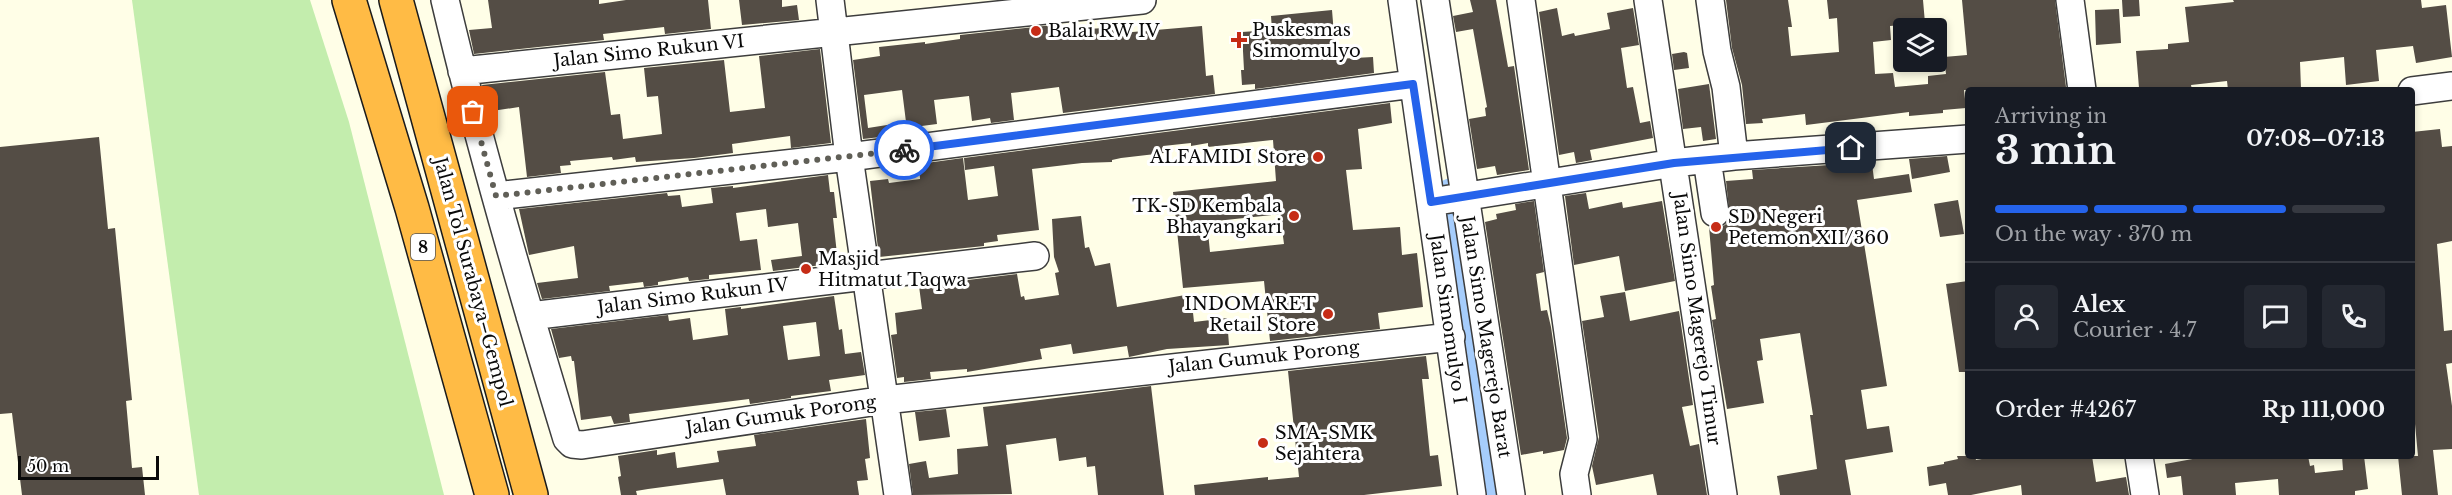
<!DOCTYPE html>
<meta charset="utf-8">
<style>
:root{--surface:#171b24;--page:#242831;--text:#f1f3f6;--muted:#9ea1a6;--line:#363941;--accent:#2563eb}
body{margin:0;font-family:"Libre Baskerville",serif;background:var(--page);color:var(--text);height:100vh;display:flex;flex-direction:column;font-size:22px;white-space:nowrap}
*{box-sizing:border-box;margin:0}
p{font-size:20px;color:var(--muted)}
.icon{flex:none;width:33px;height:33px;fill:none;stroke:currentColor;stroke-width:2;stroke-linecap:round;stroke-linejoin:round}
.map{position:relative;flex:1;overflow:hidden}
.sheet{position:absolute;left:1965px;top:87px;width:450px;height:372px;display:flex;flex-direction:column;background:var(--surface);border-radius:6px;box-shadow:0 3px 9px #0003}
.sheet>*{flex:none}
.tools{position:absolute;left:1893px;top:18px;display:grid;gap:12px}
.tools a{display:grid;place-items:center;width:54px;height:54px;border-radius:6px;background:var(--surface);box-shadow:0 3px 9px #0003;font-size:30px}
.scale{position:absolute;left:18px;bottom:15px;width:141px;box-sizing:border-box;padding-left:6px;border:3px solid #0a0a0a;border-top:0;font-size:16px;line-height:21px;white-space:nowrap;color:#0a0a0a;-webkit-text-stroke:4px #fff;paint-order:stroke}
.pin{position:absolute;display:grid;place-items:center;width:51px;height:51px;color:#fff;margin:-26px;border-radius:12px;box-shadow:0 3px 9px #0006}
.courier{position:absolute;display:grid;place-items:center;width:60px;height:60px;margin:-30px;border:4px solid #2563eb;border-radius:50%;background:#fff;color:#222;box-shadow:0 2px 8px #0007}
.head em{font-style:normal;font-weight:700}
.head div{display:flex;flex-direction:column-reverse}
.head{display:flex;align-items:center;justify-content:space-between;height:102px;padding:0 30px}
h1{font-size:39px;font-weight:700;line-height:45px}
.bar{display:grid;grid-template-columns:repeat(4,1fr);gap:9px 6px;align-content:center;height:72px;padding:0 30px}
.bar i{height:8px;border-radius:4px;background:var(--line)}
.bar .active{background:var(--accent)}
.bar p{grid-column:span 4}
.line{display:flex;align-items:center;gap:15px;padding:0 30px;border-top:2px solid var(--line)}
.line div{flex:1}
.round{display:grid;place-items:center;flex:none;width:63px;height:63px;border-radius:6px;background:var(--page)}
.map>svg:first-child{display:block}
.green{fill:#c3edad}
.lines{fill:none;stroke-linecap:round;stroke-linejoin:round}
.river{stroke:#a6cdfc;stroke-width:34}
.building{fill:#544d45;fill-rule:evenodd}
.minor-casing{stroke:#3d3d3d;stroke-width:30}
.highway-casing{stroke:#1b1b1b;stroke-width:36}
.minor{stroke:#fff;stroke-width:27}
.highway{stroke:#ffbb45;stroke-width:33}
.done{stroke:#605f57;stroke-width:6;stroke-dasharray:0 10.8}
.route{stroke:#2563eb;stroke-width:8}
.poi-dot{fill:#c62c16;stroke:#fff;stroke-width:2}
.labels{text-anchor:middle;dominant-baseline:central;stroke-width:6;stroke-linejoin:round;paint-order:stroke}
.shield{fill:#fff;stroke:#545454;stroke-width:1.5}
.shield-label{font-size:16px;font-weight:bold;fill:#0a0a0a}
.poi-label{font-size:18px;fill:#0a0a0a;stroke:#fff;text-anchor:start}
.street-label{font-size:18px;fill:#0a0a0a;stroke:#fff}
</style>
<div class="map">
<svg width="2452" height="495" viewBox="0 0 2452 495">
<rect width="100%" height="100%" fill="#fffee7"/>
<path class="green" d="M132,0H310L349,122L444,495H199Z"/>
<g class="lines">
<path class="river" d="M1452,195L1493,495"/>
</g>
<path class="building" d="M488,0H599V4L626,0H708L711,29L665,34L664,27L603,34L604,40L474,54L469,30L492,28Z
M739,0H782V7L797,5L799,20L742,25Z
M1470,0H1496L1508,67L1514,66L1529,170L1497,175L1495,166L1477,169L1469,119L1486,116L1485,108L1487,107L1473,29L1456,32L1453,16L1473,12Z
M1726,0H1788L1792,27H1788L1791,56L1839,52L1837,18L1829,19L1827,0H1923L1925,23L1890,26L1891,40L1873,42L1875,74L1893,73L1895,87L1928,84V76L1946,74L1944,57L1967,55L1962,0H2055L2066,87L2035,90H1964L1966,108L1943,110V113L1909,116V112L1806,125L1805,114L1762,119L1763,123L1746,124L1742,85L1732,48Z
M2122,0H2139L2140,16L2123,17Z
M2233,0H2421L2422,8L2446,5L2452,57L2416,63L2413,46L2376,50L2379,81L2346,85L2344,57L2300,62L2301,89L2228,90L2227,81L2191,85L2192,90L2139,88L2136,51L2168,49V44L2189,42L2185,7L2234,2Z
M1557,8L1562,36L1574,33L1575,36L1610,29L1607,13L1633,8L1639,45L1621,48L1627,88L1633,87L1640,123L1650,121L1653,138L1590,150L1592,160L1576,163L1574,152L1559,155L1539,12Z
M2119,9L2121,43L2096,45L2095,10Z
M1332,10L1336,59L1373,57L1374,73L1255,89V84L1242,85L1241,70H1244L1242,32L1272,30L1271,16Z
M1053,25L1054,31L1121,27V33L1202,26L1206,76L1213,75L1215,94L1063,113L1059,87L1011,93L1014,120L991,123L990,118L972,121L969,96L934,100L937,124L914,127L915,133L863,139L853,60L880,56L879,47L925,42V44L960,39V35ZM902,90L906,122L868,128L864,95Z
M820,49L831,143L791,148L790,136L732,144L733,153L694,158L636,162L635,157L613,160L612,157L570,161L571,165L560,166L561,173L527,177L519,107L492,111V104H487L482,85L605,72L611,115L620,114L623,139L662,134L658,96L647,97L644,68L724,60L730,112L765,108L759,56Z
M1684,52L1687,53L1689,68L1674,70L1672,54Z
M1709,84L1716,139L1703,141L1701,127L1683,129L1678,89Z
M1390,103L1392,123L1358,129L1362,169L1346,170L1353,230L1400,227L1402,255L1417,253L1423,307L1378,313L1380,329L1270,341L1264,281L1183,288L1173,192L1276,181L1273,140L1208,147V143L1191,146V143L1163,146L1164,153L1121,158L1112,160V162L1082,163L1032,169L1039,230L997,235L998,241L984,243V246L879,257L870,181L888,179L889,183L920,179L919,164L963,158L968,200L998,196L994,166L965,170L964,158ZM1280,214L1284,244L1210,252L1207,222Z
M2440,129L2442,147L2452,146V241L2437,244L2444,331L2452,330V363L2446,364L2452,406V449L2433,450L2438,495H2402L2398,456H2418L2412,392V132Z
M99,137L108,229L115,228L132,400L126,401L132,468L142,467L145,495H22L12,413L0,414V147Z
M1947,156L1950,172L1912,179L1909,159Z
M1846,164L1847,167L1872,164L1874,179L1909,174L1912,192L1857,200L1887,386L1861,390L1867,429L1889,426L1893,452L1845,460L1851,495H1780L1777,476L1817,469L1810,415H1813L1800,333L1760,339L1763,360L1757,361L1764,403L1727,409L1712,320L1716,319L1711,286L1714,285L1709,227L1718,228L1725,225L1730,218L1726,181L1753,179L1752,170Z
M828,175L830,192H834L837,218H833L838,263L773,271L771,260L802,256L798,223L768,227L766,209L736,213L740,241L757,239L761,270L709,275V279L689,281L688,277L658,282V285L644,287L643,282L609,286L610,291L542,299L537,283L578,278L574,246L529,255L519,209L667,193L668,196L680,195L682,207L713,203L711,188L733,186V188Z
M1586,193L1589,209L1622,202L1623,208L1662,201L1675,281L1625,291L1619,256L1574,265L1565,196Z
M1958,200L1964,234L1940,237L1934,204Z
M1534,201L1544,272L1536,274L1541,311L1547,310L1551,327L1567,438L1564,450L1543,454V451L1521,455L1485,222L1497,219L1496,214L1516,210L1515,204Z
M1081,216L1085,248L1089,247L1095,266L1110,263L1117,307L1191,294L1194,322L1227,318L1229,345L1167,349L1129,357L1127,346L1073,354L1071,344L1040,349L1042,359L967,372V369L930,372L931,379L904,382V377L897,378L891,335L897,334L895,313L922,309L919,286L1017,274L1021,297L1024,296L1025,300L1059,295L1055,273L1059,272L1054,257L1052,219Z
M1968,281V372H1959L1946,284Z
M1625,292L1630,321L1679,311L1693,405L1682,407L1690,446L1699,444L1707,495H1657L1653,474L1596,485L1592,466L1599,437L1582,321L1604,317L1600,296Z
M834,296L839,330L842,329L845,354L861,352L865,375L829,380L831,391L791,396V398L750,404L749,399L629,414L630,422L614,424L611,416L581,420L574,361H572L571,356L559,358L551,329L668,315L669,321L690,318L693,340L728,335L725,309L741,307V309ZM816,322L820,356L788,360L783,326Z
M1426,356L1429,379H1422L1430,456L1438,455L1442,486L1364,495H1195L1194,485L1268,477V480L1299,477L1288,371Z
M1151,386L1164,495H1098L1095,466L1087,467L1086,457L1059,461L1056,438L1006,445L1012,494L913,495L909,464L926,461L929,478L958,474L957,449L988,446L983,407Z
M946,409L950,437L919,441L915,412Z
M866,419L870,458L865,459L868,480L857,481L859,495H726L723,479L648,489L636,491L637,495H621L618,477L621,476L618,456L657,450V455L675,452L677,468L719,462L717,451L756,446L754,435Z
M1957,456H1975L1976,460L1999,456H2092L2096,482L2126,477L2129,495H2022L2021,485L1971,495H1948L1946,483L1929,486L1927,467L1944,464V462L1958,459Z
M2209,456H2308L2310,466L2314,465L2315,473L2343,470L2342,456H2364L2368,489L2355,491V495H2279L2278,479L2235,483L2236,495H2183L2181,476L2167,478L2165,464Z"/>
<g class="lines">
<defs>
<path id="minor" d="M445,0C480,148 523,294 567,439L572,444L582,445L885,400L1451,337
M830,0L849,157L898,495
M1402,0L1472,495
M1435,0L1511,495
M1521,0L1583,439L1574,474L1577,495
M1648,0L1723,495
M1710,0L1717,51L1726,87L1734,156
M2070,0L2082,90
M462,71L1142,0
M2412,91L2452,86
M1707,159L1715,213
M496,196L849,157L1413,84
M1431,202L1674,163L1734,156L1968,139
M530,316L1035,256
M2139,456L2145,495"/>
<path id="highway" d="M349,0L412,208L492,495
M396,0L531,495"/>
</defs>
<use href="#minor" class="minor-casing"/>
<use href="#highway" class="highway-casing"/>
<use href="#minor" class="minor"/>
<use href="#highway" class="highway"/>
</g>
<g class="lines">
<path class="done" d="M473,112L496,196L904,150"/>
<path class="route" d="M904,150L1413,84L1431,202L1674,163L1851,148"/>
</g>
<g class="poi-dot">
<circle cx="1036" cy="31" r="6"/>
<path d="M1236 31h6v6h6v6h-6v6h-6v-6h-6v-6h6z"/>
<circle cx="1318" cy="157" r="6"/>
<circle cx="1294" cy="216" r="6"/>
<circle cx="1716" cy="227" r="6"/>
<circle cx="806" cy="269" r="6"/>
<circle cx="1328" cy="314" r="6"/>
<circle cx="1263" cy="443" r="6"/>
</g>
<g class="labels">
<rect class="shield" x="411" y="234" width="24" height="26" rx="4.5"/>
<g class="shield-label">
<text x="423" y="247">8</text>
</g>
<g class="poi-label">
<text x="1252" y="30">Puskesmas<tspan x="1252" dy="21">Simomulyo</tspan></text>
<text x="1048" y="31">Balai RW IV</text>
<text x="1306" y="157" text-anchor="end">ALFAMIDI Store</text>
<text x="1282" y="206" text-anchor="end">TK-SD Kembala<tspan x="1282" dy="21">Bhayangkari</tspan></text>
<text x="1728" y="217">SD Negeri<tspan x="1728" dy="21">Petemon XII/360</tspan></text>
<text x="818" y="259">Masjid<tspan x="818" dy="21">Hitmatut Taqwa</tspan></text>
<text x="1316" y="304" text-anchor="end">INDOMARET<tspan x="1316" dy="21">Retail Store</tspan></text>
<text x="1275" y="433">SMA-SMK<tspan x="1275" dy="21">Sejahtera</tspan></text>
</g>
<g class="street-label">
<text transform="translate(649 51) rotate(-6)">Jalan Simo Rukun VI</text>
<text transform="translate(473 282) rotate(75)">Jalan Tol Surabaya–Gempol</text>
<text transform="translate(693 296) rotate(-7)">Jalan Simo Rukun IV</text>
<text transform="translate(1448 319) rotate(82)">Jalan Simomulyo I</text>
<text transform="translate(1697 319) rotate(82)">Jalan Simo Magerejo Timur</text>
<text transform="translate(1486 337) rotate(81)">Jalan Simo Magerejo Barat</text>
<text transform="translate(1264 357) rotate(-6)">Jalan Gumuk Porong</text>
<text transform="translate(781 415) rotate(-8)">Jalan Gumuk Porong</text>
</g>
</g>
</svg>
<div class="tools">
<a><svg class="icon" aria-label="layers" viewBox="0 0 24 24"><path d="M12 4l9 5-9 5-9-5zM3 14l9 5 9-5"/></svg></a>
</div>
<div class="scale">50 m</div>
<div class="pin" style="left:473px;top:112px;background:#ea580c"><svg class="icon" aria-label="bag" viewBox="0 0 24 24"><path d="M5 8h14l-1 12H6zM9 8a3 3 0 0 1 6 0"/></svg></div>
<div class="pin" style="left:1851px;top:148px;background:#1f2937"><svg class="icon" aria-label="home" viewBox="0 0 24 24"><path d="M3 11l9-7 9 7M6 9v11h12V9"/></svg></div>
<div class="courier" style="left:904px;top:150px"><svg class="icon" aria-label="bike" viewBox="0 0 24 24"><circle cx="6" cy="16" r="4"/><circle cx="18" cy="16" r="4"/><path d="M6 16l4-8h5l3 8M10 8l3 8H6M13 5h3"/></svg></div>
<section class="sheet">
<div class="head"><div><h1>3 min</h1><p>Arriving in</p></div><em>07:08–07:13</em></div>
<div class="bar"><i class="active"></i><i class="active"></i><i class="active"></i><i></i><p>On the way · 370 m</p></div>
<div class="line" style="height:108px"><a class="round"><svg class="icon" aria-label="person" viewBox="0 0 24 24"><circle cx="12" cy="8" r="4"/><path d="M4 21q1-7 8-7t8 7"/></svg></a><div><b>Alex</b><p>Courier · 4.7</p></div><a class="round"><svg class="icon" aria-label="chat" viewBox="0 0 24 24"><path d="M4 5h16v11H9l-5 4z"/></svg></a><a class="round"><svg class="icon" aria-label="phone" viewBox="0 0 24 24"><path d="M5 4h4l2 5-3 2q2 4 5 5l2-3 5 2v4C11 20 4 13 5 4z"/></svg></a></div>
<div class="line" style="height:78px"><div>Order #4267</div><b>Rp 111,000</b></div>
</section>
</div>
